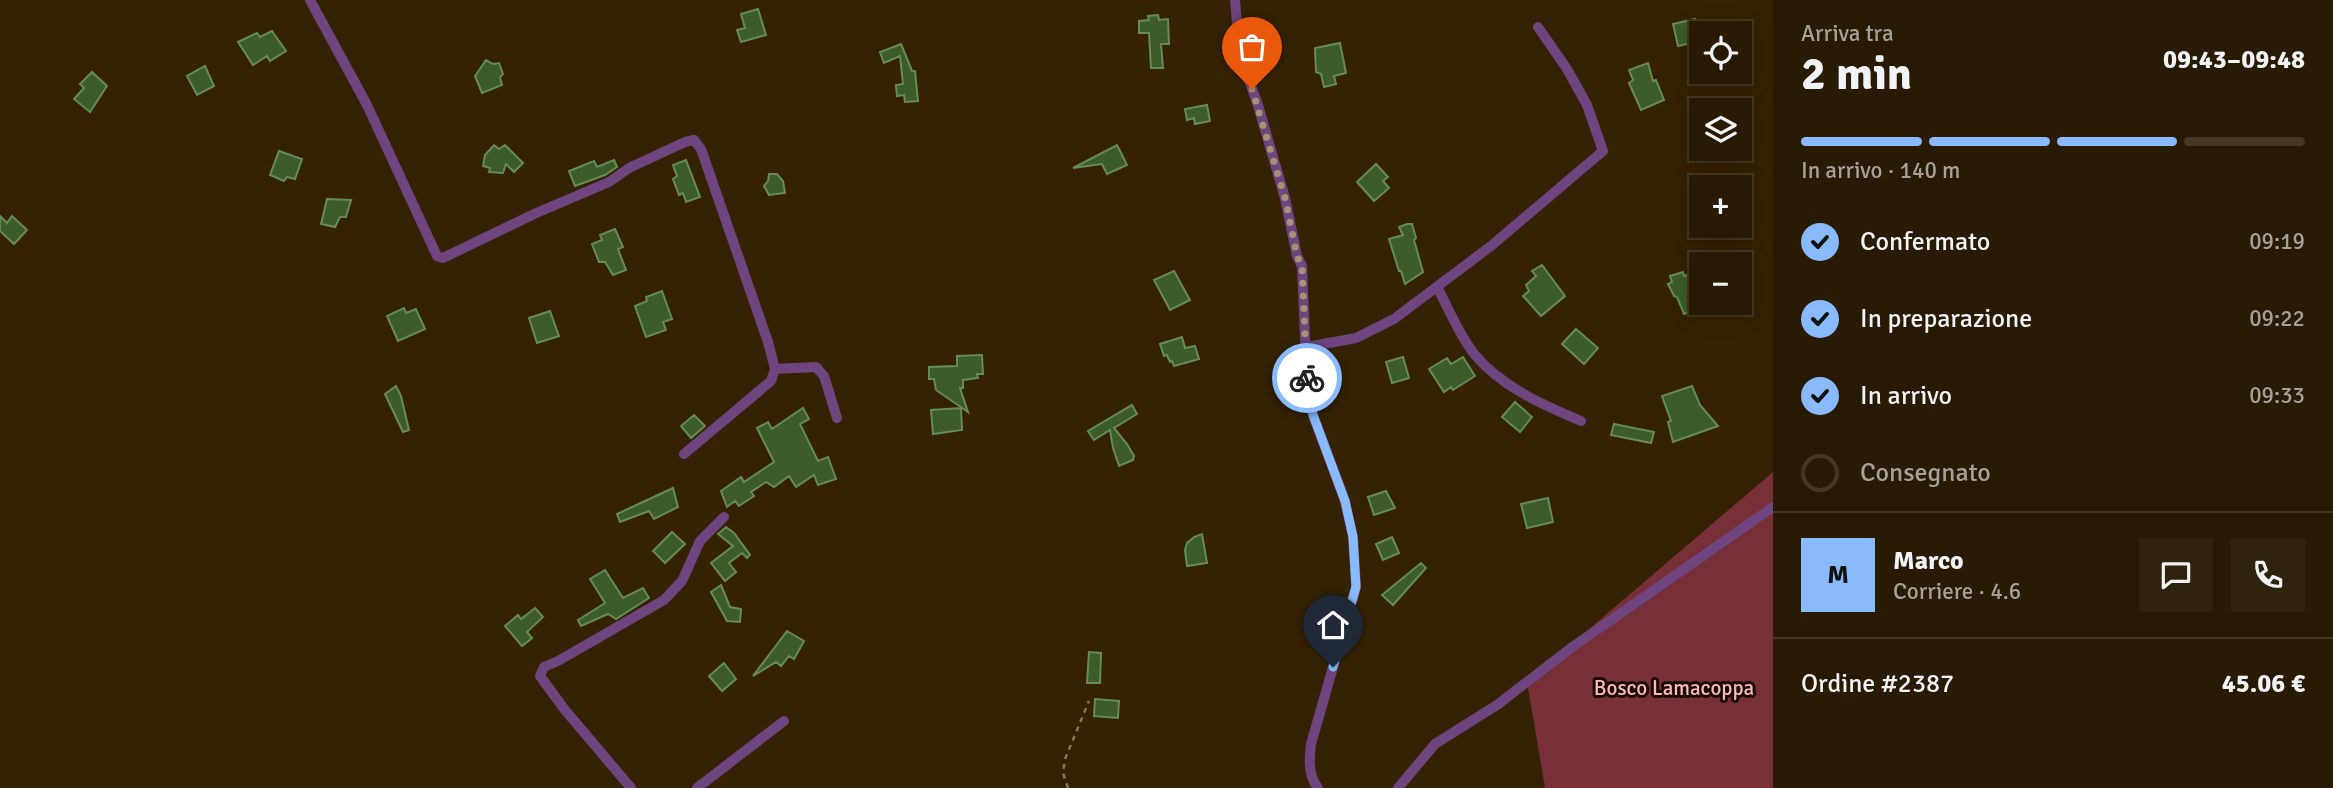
<!DOCTYPE html>
<html lang="it">
<meta charset="utf-8">
<style>
:root{--surface:#281a03;--page:#30230d;--text:#f1f3f6;--muted:#a5a19a;--line:#443825;--accent:#88bafc}
body{margin:0;font-family:Signika,sans-serif;background:var(--page);color:var(--text);height:100vh;display:flex;flex-direction:column;font-size:26px;white-space:nowrap}
*{box-sizing:border-box;margin:0}
p{font-size:23px;color:var(--muted)}
.icon{flex:none;width:38px;height:38px;fill:none;stroke:currentColor;stroke-width:2;stroke-linecap:round;stroke-linejoin:round}
.map{position:relative;flex:1;overflow:hidden}
.side{display:flex;flex-direction:column;background:var(--surface);width:560px}
.side>*{flex:none}
.controls{position:absolute;left:1689px;top:21px;display:grid;gap:14px}
.controls a{display:grid;place-items:center;width:63px;height:63px;border-radius:0px;background:var(--surface);box-shadow:0 4px 18px #0003,0 0 0 2px var(--line);font-size:35px}
.pin{position:absolute;display:grid;place-items:center;width:60px;height:60px;color:#fff;margin:-72px -30px;border-radius:50% 50% 50% 0;rotate:-45deg;box-shadow:0 0 7px #0007}
.pin .icon{rotate:45deg}
.courier{position:absolute;display:grid;place-items:center;width:70px;height:70px;margin:-35px;border:5px solid #88bafc;border-radius:50%;background:#fff;color:#222;box-shadow:0 2px 9px #0007}
.head em{font-style:normal;font-weight:700}
.head div{display:flex;flex-direction:column-reverse}
.head{display:flex;align-items:center;justify-content:space-between;height:119px;padding:0 28px}
h1{font-size:46px;font-weight:700;line-height:52px}
.bar{display:grid;grid-template-columns:repeat(4,1fr);gap:10px 7px;align-content:center;height:84px;padding:0 28px}
.bar i{height:9px;border-radius:5px;background:var(--line)}
.bar .selected{background:var(--accent)}
.bar p{grid-column:span 4}
.line{display:flex;align-items:center;gap:18px;padding:0 28px;border-top:2px solid var(--line)}
.line div{flex:1}
.round{display:grid;place-items:center;flex:none;width:74px;height:74px;border-radius:0px;background:var(--page)}
ol{padding:0 28px;list-style:none}
li{display:flex;align-items:center;gap:21px;height:77px}
li p{margin-inline-start:auto}
li .icon{padding:7px;border-radius:50%;background:var(--accent);color:#111;stroke-width:4}
li:last-child{color:var(--muted)}
li i{width:38px;height:38px;border:4px solid var(--line);border-radius:50%}
main{display:flex;flex:1;min-height:0}
.map>svg:first-child{display:block}
.green{fill:#772f38}
.building{fill:#3c5d29;stroke:#678b55;stroke-width:2}
.lines{fill:none;stroke-linecap:round;stroke-linejoin:round}
.path{stroke:#887457;stroke-width:2.5;stroke-dasharray:5 5;stroke-linecap:butt}
.street{stroke:#6e457f;stroke-width:10}
.done{stroke:#a69275;stroke-width:7;stroke-dasharray:0 12.6}
.route{stroke:#88bafc;stroke-width:9}
.labels{text-anchor:middle;dominant-baseline:central;stroke-width:6;stroke-linejoin:round;paint-order:stroke}
.park-label{font-size:21px;fill:#fdb9bc;stroke:#1a0c00}
</style>
<main>
<div class="map">
<svg width="1773" height="788" viewBox="0 0 1773 788">
<rect width="100%" height="100%" fill="#352204"/>
<path class="green" d="M1773,472V788H1545L1527,682Z"/>
<path class="building" d="M758,9L766,35L741,42L737,30L745,28L741,14Z
M1158,15L1159,20L1168,19L1169,44H1161L1163,68H1151L1149,33H1139V21L1149,20L1148,16Z
M1695,19L1700,41L1678,46L1673,24Z
M272,31L286,51L270,61L267,56L253,65L238,42L257,33L260,37Z
M1340,43L1346,73L1334,76L1336,84L1324,87L1321,74L1316,72L1315,48Z
M901,44L912,71H915L918,101L905,102L904,95L897,96L896,85L903,84L900,56L884,63L880,52Z
M486,60L493,64L499,63L503,74L500,77L502,85L482,93L475,76Z
M1648,63L1653,81L1656,80L1664,100L1641,110L1629,83L1633,80L1629,70Z
M205,66L214,86L197,95L187,76Z
M92,72L107,86L90,112L74,99L84,88L80,84Z
M1207,105L1210,121L1195,124L1194,118L1187,120L1185,109Z
M494,145L499,149L505,145L523,163L514,172L506,164L503,173L489,172L490,168L483,166L485,155Z
M1117,145L1127,165L1107,174L1102,164L1073,168Z
M279,151L302,159L295,179L287,177L284,181L270,175Z
M614,160L617,167L605,175L575,186L569,171L594,161L597,167Z
M686,160L700,197L686,202L683,193L679,195L673,179L677,176L673,165Z
M1376,164L1388,177L1383,181L1389,188L1374,201L1357,182Z
M769,174H777L783,181L785,193L769,195L764,186L768,181Z
M327,199L351,200L346,217H340L335,227L321,224Z
M0,216L7,223L12,216L27,230L14,244L0,231Z
M1407,224H1412L1416,238L1414,240L1423,272L1405,284L1401,271H1399L1389,239L1403,235L1399,227Z
M615,229L623,247L618,249L626,270L613,275L605,262H599L592,244L602,240L600,235Z
M1542,265L1565,296L1541,316L1523,296L1529,291L1526,285L1536,276L1532,271Z
M1174,271L1190,300L1170,310L1154,280Z
M1683,272L1684,276L1694,273L1697,278L1701,276V290L1691,295L1699,309L1684,314L1677,297L1674,296L1668,284L1672,282L1670,276Z
M662,291L672,319L663,322L666,330L646,337L635,306L647,301L646,297Z
M404,308L406,313L416,309L425,329L398,341L387,316Z
M550,311L559,336L537,343L529,318Z
M1576,329L1598,348L1584,364L1562,344Z
M1182,337L1185,348L1195,346L1199,359L1174,366L1172,361L1170,362L1167,355L1164,356L1160,344Z
M982,355L983,374H977L978,378L963,380V388H960L968,412L936,390L934,379H929V367L957,366V356Z
M1403,357L1409,378L1392,383L1386,362Z
M1463,357L1475,376L1453,390L1451,387L1444,392L1429,369L1447,358L1451,364Z
M396,386L401,396L409,430L403,432L385,394Z
M1692,386L1700,405L1718,426L1673,442L1668,422L1671,421L1662,396Z
M1515,402L1532,417L1520,432L1502,417Z
M1132,405L1137,414L1114,428L1127,444L1134,456L1133,460L1119,466L1113,448L1110,430L1094,440L1088,431Z
M803,408L809,419L800,424L818,461L828,457L836,479L818,485L814,475L796,487L789,476L774,487L766,482L751,492L754,496L739,506L735,501L727,507L721,491L741,477L744,482L774,462L757,428L768,422L772,429Z
M961,408L962,430L933,434L931,410Z
M694,415L705,426L691,438L681,426Z
M1614,424L1654,432L1651,443L1611,435Z
M673,488L678,507L654,519L649,511L620,522L617,514Z
M1386,491L1395,508L1374,515L1368,497Z
M1548,498L1553,522L1527,528L1521,504Z
M726,527L734,533L750,555L747,558L742,553L729,563L736,572L725,581L711,563L733,546L718,534Z
M672,532L685,544L665,563L653,551Z
M1202,534L1207,563L1187,566L1185,550L1187,543L1194,537Z
M1392,537L1399,553L1383,560L1376,544Z
M1421,563L1426,568L1393,605L1382,595Z
M605,570L623,598L643,588L649,598L616,619L608,614L581,626L578,620L605,603L590,579Z
M721,585L730,607L741,609L740,622L727,621L711,592Z
M535,608L543,617L527,632L532,638L522,646L505,626L518,615L521,619Z
M787,631L804,641L794,659L789,656L781,666L776,662L753,676Z
M1089,652L1101,653L1100,683H1087Z
M724,663L736,679L722,691L709,676Z
M1095,699L1119,701L1118,718L1094,716Z"/>
<g class="lines">
<path class="path" d="M1068,788L1063,773L1065,759L1089,701"/>
<path class="street" d="M310,0L367,105L437,256L443,258L534,214L609,182L629,168L685,142L694,140L701,149L768,342L775,369L771,381L684,454
M1235,0L1238,35L1247,75L1257,102L1285,198L1297,256L1302,266L1307,385L1313,415L1345,501L1353,537L1356,587L1311,744C1309,760 1308,775 1318,788
M1437,287C1449,309 1459,335 1475,355C1502,387 1543,405 1581,421
M1307,347L1356,338L1394,319L1491,246L1603,151L1587,105L1567,69L1538,27
M775,369L816,367L824,376L837,418
M631,788L565,710L540,676L544,667L558,661L664,600L682,581L700,541L724,517
M697,788L784,721
M1398,788L1435,744L1497,705L1571,648L1773,507"/>
</g>
<g class="lines">
<path class="done" d="M1252,89L1285,198L1297,256L1302,266L1307,378"/>
<path class="route" d="M1307,378L1313,415L1345,501L1353,537L1356,587L1333,667"/>
</g>
<g class="labels">
<g class="park-label">
<text x="1674" y="688">Bosco Lamacoppa</text>
</g>
</g>
</svg>
<div class="controls">
<a><svg class="icon" aria-label="locate" viewBox="0 0 24 24"><circle cx="12" cy="12" r="6"/><path d="M12 2v4M12 18v4M2 12h4M18 12h4"/></svg></a>
<a><svg class="icon" aria-label="layers" viewBox="0 0 24 24"><path d="M12 4l9 5-9 5-9-5zM3 14l9 5 9-5"/></svg></a>
<a>+</a>
<a>−</a>
</div>
<div class="pin" style="left:1252px;top:89px;background:#ea580c"><svg class="icon" aria-label="bag" viewBox="0 0 24 24"><path d="M5 8h14l-1 12H6zM9 8a3 3 0 0 1 6 0"/></svg></div>
<div class="pin" style="left:1333px;top:667px;background:#1f2937"><svg class="icon" aria-label="home" viewBox="0 0 24 24"><path d="M3 11l9-7 9 7M6 9v11h12V9"/></svg></div>
<div class="courier" style="left:1307px;top:378px"><svg class="icon" aria-label="bike" viewBox="0 0 24 24"><circle cx="6" cy="16" r="4"/><circle cx="18" cy="16" r="4"/><path d="M6 16l4-8h5l3 8M10 8l3 8H6M13 5h3"/></svg></div>
</div>
<section class="side">
<div class="head"><div><h1>2 min</h1><p>Arriva tra</p></div><em>09:43–09:48</em></div>
<div class="bar"><i class="selected"></i><i class="selected"></i><i class="selected"></i><i></i><p>In arrivo · 140 m</p></div>
<ol>
<li><svg class="icon" aria-label="check" viewBox="0 0 24 24"><path d="M5 12l5 5 9-10"/></svg>Confermato<p>09:19</p></li>
<li><svg class="icon" aria-label="check" viewBox="0 0 24 24"><path d="M5 12l5 5 9-10"/></svg>In preparazione<p>09:22</p></li>
<li><svg class="icon" aria-label="check" viewBox="0 0 24 24"><path d="M5 12l5 5 9-10"/></svg>In arrivo<p>09:33</p></li>
<li><i></i>Consegnato</li>
</ol>
<div class="line" style="height:126px"><b class="round" style="background:var(--accent);color:#111">M</b><div><b>Marco</b><p>Corriere · 4.6</p></div><a class="round"><svg class="icon" aria-label="chat" viewBox="0 0 24 24"><path d="M4 5h16v11H9l-5 4z"/></svg></a><a class="round"><svg class="icon" aria-label="phone" viewBox="0 0 24 24"><path d="M5 4h4l2 5-3 2q2 4 5 5l2-3 5 2v4C11 20 4 13 5 4z"/></svg></a></div>
<div class="line" style="height:91px"><div>Ordine #2387</div><b>45.06 €</b></div>
</section>
</main>
